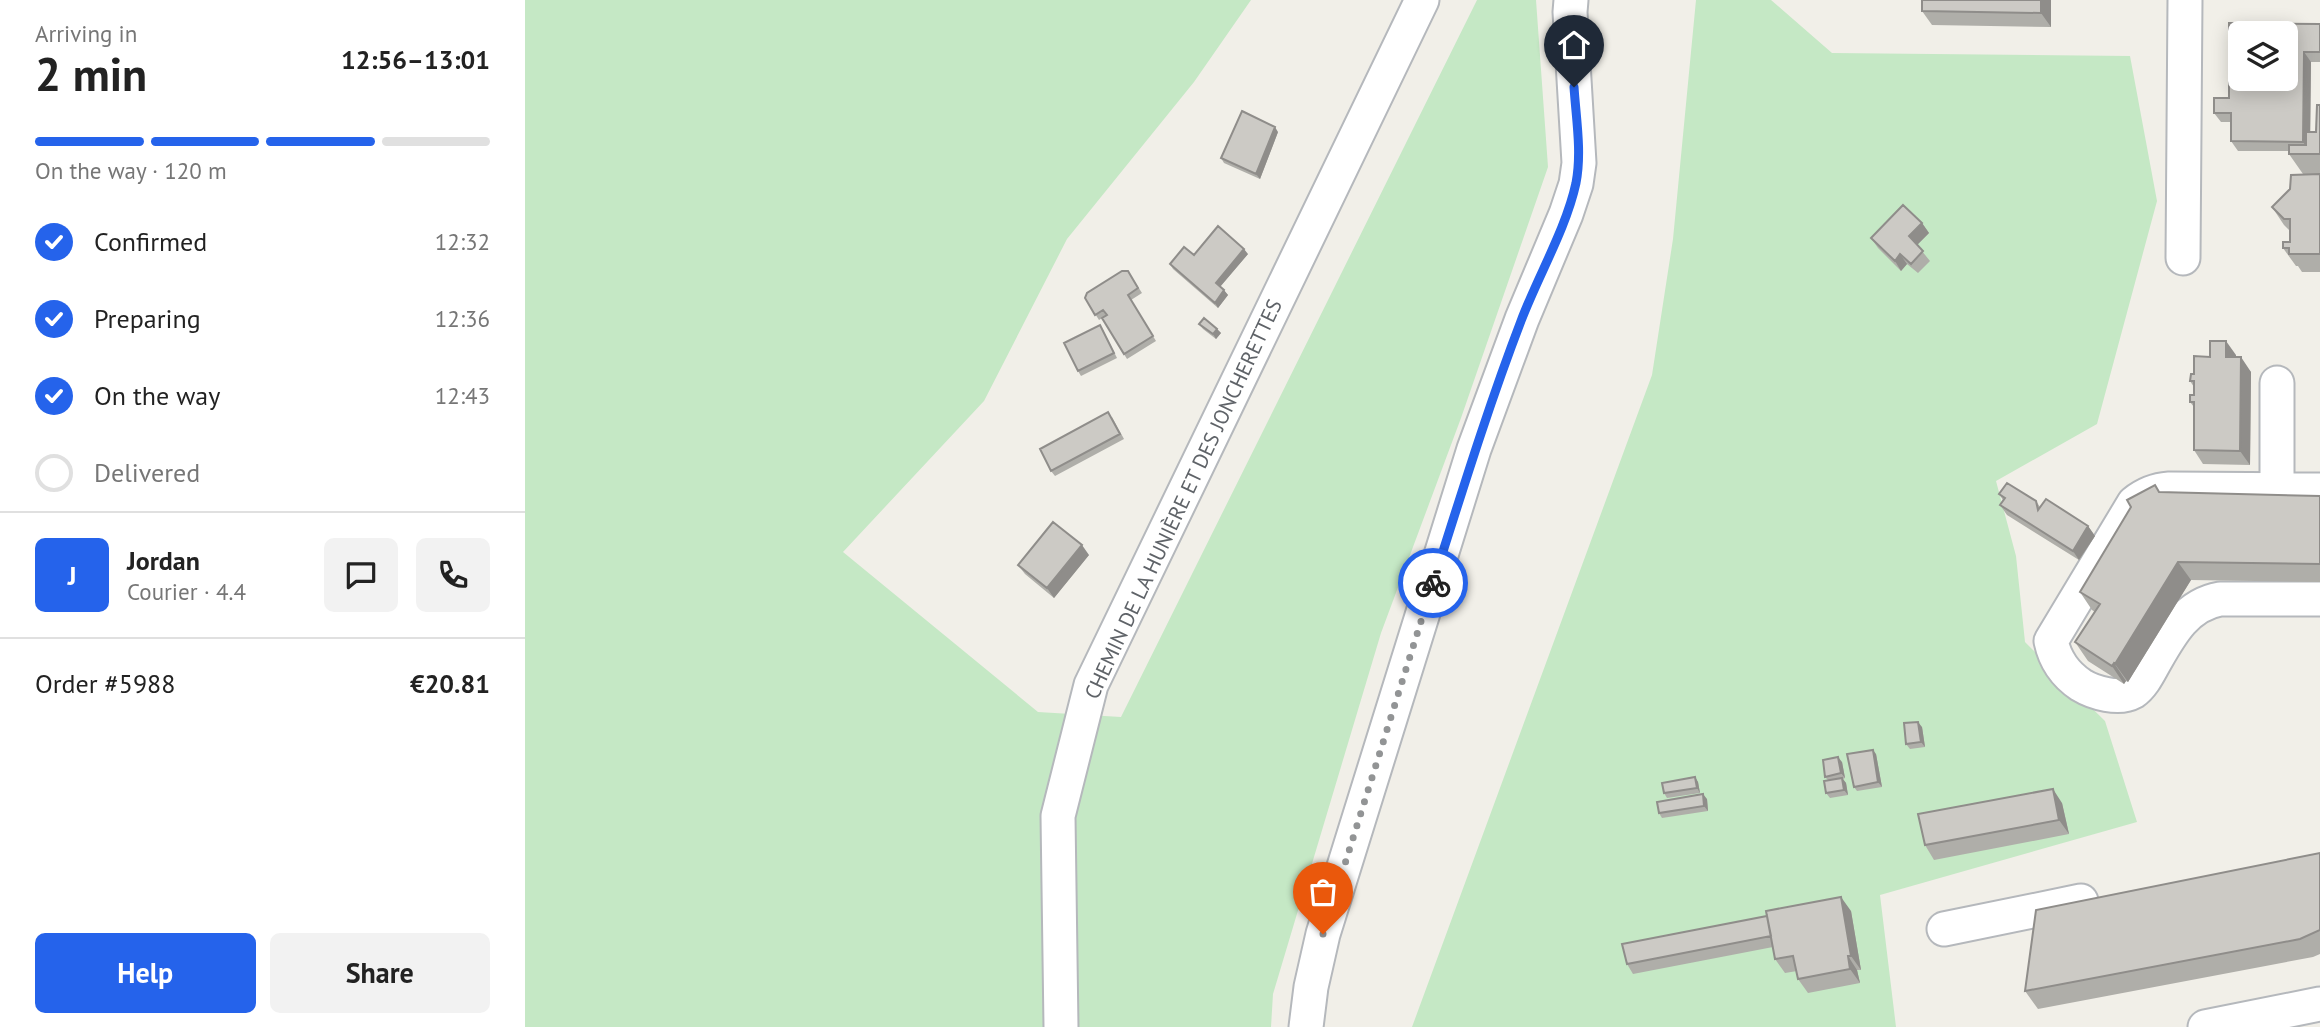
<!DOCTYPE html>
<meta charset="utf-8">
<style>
:root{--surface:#fff;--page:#f2f2f2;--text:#222;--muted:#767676;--line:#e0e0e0;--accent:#2563eb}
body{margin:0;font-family:"PT Sans",sans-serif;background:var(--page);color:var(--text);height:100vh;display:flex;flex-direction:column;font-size:26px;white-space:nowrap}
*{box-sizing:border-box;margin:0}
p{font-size:23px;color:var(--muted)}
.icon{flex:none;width:38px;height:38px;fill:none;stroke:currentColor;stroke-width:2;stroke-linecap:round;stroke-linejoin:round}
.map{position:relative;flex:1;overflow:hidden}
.panel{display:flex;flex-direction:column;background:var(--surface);width:525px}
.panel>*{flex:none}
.buttons{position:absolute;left:1703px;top:21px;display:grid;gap:14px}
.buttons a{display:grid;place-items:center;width:70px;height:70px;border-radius:10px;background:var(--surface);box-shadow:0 4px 18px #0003;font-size:35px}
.pin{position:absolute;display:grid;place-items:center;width:60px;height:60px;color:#fff;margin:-72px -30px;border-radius:50% 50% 50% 0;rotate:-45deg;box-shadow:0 0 7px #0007}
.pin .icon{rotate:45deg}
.courier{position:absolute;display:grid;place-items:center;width:70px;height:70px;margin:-35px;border:5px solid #2563eb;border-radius:50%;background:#fff;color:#222;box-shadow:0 2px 9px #0007}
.headline em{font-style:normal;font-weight:700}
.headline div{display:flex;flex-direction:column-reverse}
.headline{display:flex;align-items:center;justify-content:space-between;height:119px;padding:0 35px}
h1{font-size:46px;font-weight:700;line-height:52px}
.bar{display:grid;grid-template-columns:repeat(4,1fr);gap:10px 7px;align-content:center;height:84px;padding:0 35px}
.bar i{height:9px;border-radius:5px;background:var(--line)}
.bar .current{background:var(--accent)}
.bar p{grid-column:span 4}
.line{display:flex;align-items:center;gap:18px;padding:0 35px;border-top:2px solid var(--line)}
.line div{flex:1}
.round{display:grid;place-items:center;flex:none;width:74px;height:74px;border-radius:10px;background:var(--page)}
ol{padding:0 35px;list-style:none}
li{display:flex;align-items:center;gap:21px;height:77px}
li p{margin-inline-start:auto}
li .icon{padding:7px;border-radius:50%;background:var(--accent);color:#fff;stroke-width:4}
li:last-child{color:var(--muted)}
li i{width:38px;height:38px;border:4px solid var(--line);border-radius:50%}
.primary-button{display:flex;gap:14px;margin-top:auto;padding:14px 35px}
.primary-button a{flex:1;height:80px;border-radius:10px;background:var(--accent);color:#fff;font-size:28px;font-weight:700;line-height:80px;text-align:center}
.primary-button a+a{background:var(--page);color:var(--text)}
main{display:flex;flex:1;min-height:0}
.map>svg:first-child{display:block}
.green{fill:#c5e8c5}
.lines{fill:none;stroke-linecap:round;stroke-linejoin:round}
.minor-casing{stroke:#b5b8bc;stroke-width:37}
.minor{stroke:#fff;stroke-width:33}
.wall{fill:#afaea9}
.shaded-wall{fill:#8f8d8a}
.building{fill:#cccac5;stroke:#8f8d8a;stroke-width:2;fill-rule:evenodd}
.done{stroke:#929495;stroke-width:7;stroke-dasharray:0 12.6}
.route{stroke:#2563eb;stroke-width:9}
.labels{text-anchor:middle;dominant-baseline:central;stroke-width:7;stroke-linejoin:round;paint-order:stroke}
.street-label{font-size:21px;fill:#5f6368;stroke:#fff}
</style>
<main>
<section class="panel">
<div class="headline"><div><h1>2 min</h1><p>Arriving in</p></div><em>12:56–13:01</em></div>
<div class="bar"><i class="current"></i><i class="current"></i><i class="current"></i><i></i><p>On the way · 120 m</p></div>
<ol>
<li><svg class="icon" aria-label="check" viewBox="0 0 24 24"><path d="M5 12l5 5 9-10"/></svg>Confirmed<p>12:32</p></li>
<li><svg class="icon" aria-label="check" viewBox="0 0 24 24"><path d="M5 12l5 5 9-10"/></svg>Preparing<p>12:36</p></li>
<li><svg class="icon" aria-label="check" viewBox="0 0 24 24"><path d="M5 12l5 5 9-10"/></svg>On the way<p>12:43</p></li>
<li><i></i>Delivered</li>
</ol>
<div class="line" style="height:126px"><b class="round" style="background:var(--accent);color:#fff">J</b><div><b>Jordan</b><p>Courier · 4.4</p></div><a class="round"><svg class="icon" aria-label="chat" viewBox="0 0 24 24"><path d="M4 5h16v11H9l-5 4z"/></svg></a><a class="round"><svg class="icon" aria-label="phone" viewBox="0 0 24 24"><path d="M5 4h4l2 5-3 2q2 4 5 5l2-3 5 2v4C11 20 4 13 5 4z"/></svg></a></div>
<div class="line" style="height:91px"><div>Order #5988</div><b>€20.81</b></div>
<div class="primary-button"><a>Help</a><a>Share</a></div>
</section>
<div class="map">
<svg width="1795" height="1027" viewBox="0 0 1795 1027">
<rect width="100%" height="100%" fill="#f1efe8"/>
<path class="green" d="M0,0H726L669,82L542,239L459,401L318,552L513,712L596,717L952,0H1011L1023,167L936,418L856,633L748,994L746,1027H0Z
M1171,0H1246L1307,53L1605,56L1632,201L1572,424L1471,481L1491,556L1500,642L1580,721L1612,822L1355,895L1371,1027H887L1127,375L1148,239Z"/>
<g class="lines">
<defs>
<path id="minor" d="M1658,258L1660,0
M1752,490V383
M1795,490L1644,489C1630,490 1620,494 1609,503L1526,641C1530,660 1541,675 1556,685C1569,693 1594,700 1608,692C1617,686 1623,674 1628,665C1644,637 1660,605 1695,599H1795
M1419,929L1556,901
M536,1027L533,816L566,685L897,0
M781,1027L786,987L798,934L949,449L997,319L1041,214L1051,184L1054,163L1045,12L1046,0
M1680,1027L1795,1004"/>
</defs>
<use href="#minor" class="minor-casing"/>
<use href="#minor" class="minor"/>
</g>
<path class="wall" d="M1526,0V27L1407,25L1397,11Z
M1795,24V62H1786L1785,132H1791L1795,105V272H1777L1773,266H1771L1758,248L1765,242V231L1759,225L1747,207L1765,189L1778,174L1764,154V151H1713L1706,141V122H1696L1689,113L1704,98Z
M753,132L735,179L699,163L696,158Z
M1397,223L1404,233L1392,245L1405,261L1393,273L1382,264L1376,271L1353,248L1346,238Z
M723,254L695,287L703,295L693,308L648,269L645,264L669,255Z
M603,271L617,293L606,300L631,341L602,359L577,318L582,315L574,320L560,298Z
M674,324L692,329L696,333L691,339L678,329Z
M578,330L592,358L556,376L553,371Z
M1711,355V357L1726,372L1725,465L1678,464L1669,450V407L1665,402L1669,395V387L1665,381L1669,374L1685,357Z
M587,417L599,439L530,476L526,471Z
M1630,485L1635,493L1795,496V582L1666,580L1603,682L1601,681L1599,684L1563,661L1550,642L1570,612L1567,610L1555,592L1606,507Z
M1474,494L1511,501L1515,507L1563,526L1570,536L1554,560L1482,515L1475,505L1478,500Z
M564,555L529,598L500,574L493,565Z
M1397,727L1400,747L1385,749L1381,744Z
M1351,754L1357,787L1332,791L1329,787Z
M1317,762L1320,778L1318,779L1321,783L1323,795L1305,798L1301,793L1303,780L1300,777Z
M1170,777L1173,782L1175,793L1142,798L1139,793Z
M1182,799L1183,811L1137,818L1134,813Z
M1537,803L1544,834L1409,860L1400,845Z
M1795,853V954L1788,957L1513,1009L1500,991Z
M1326,911L1336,970H1332L1335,983L1283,993L1273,979L1272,971L1260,973L1250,959L1248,947L1108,974L1102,964Z"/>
<path class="shaded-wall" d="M1516,0H1526V27L1516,13Z
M1779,52L1786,62L1785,152L1778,142Z
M750,127L753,132L735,179L731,174Z
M1397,223L1404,233L1391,246L1384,236Z
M719,249L723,254L694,288L691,283Z
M1375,254L1382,264L1376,271L1370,261Z
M699,290L703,295L693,308L690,303Z
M692,329L696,333L691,339L688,334Z
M1701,341L1711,355V372L1701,357Z
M1716,357L1726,372L1725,465L1715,451Z
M1563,526L1570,536L1554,560L1548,551Z
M557,545L564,555L529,598L522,588Z
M1653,562L1666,580L1603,682L1590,664Z
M1589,663L1601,681L1599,684L1587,666Z
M1393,722L1397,727L1400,747L1396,742Z
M1348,750L1351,754L1357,787L1353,782Z
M1313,757L1317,762L1320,778L1316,773Z
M1170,777L1173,782L1175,793L1172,788Z
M1317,778L1321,783L1323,795L1319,790Z
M1528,789L1537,803L1544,834L1534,820Z
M1178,794L1182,799L1183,811L1179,806Z
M1316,897L1326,911L1336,970L1326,956Z
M1323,956L1332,970L1335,983L1325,969Z"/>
<path class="building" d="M1397,0H1516V13L1397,11Z
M1704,23L1795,24V52H1779L1778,142L1706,141V113H1689V98H1704ZM1715,33H1760V79H1715Z
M1792,105H1795V154H1764V145H1781V132H1791Z
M717,111L750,127L731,174L696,158Z
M1795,174V254H1764V248H1758V242H1765V219H1759L1747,207L1765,189L1766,175Z
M1378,205L1397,223L1384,236L1398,251L1386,264L1375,254L1370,261L1346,238Z
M693,226L719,249L691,283L699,290L690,303L645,264L659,247L669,255Z
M597,271H603L613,288L603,295L628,336L599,354L577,318L582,315L578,310L570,315L560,298L562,293Z
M679,318L692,329L688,334L674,324Z
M575,325L589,353L553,371L539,343Z
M1685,341H1701V357H1716L1715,451L1669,450V402H1665V395H1669V381H1665L1666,374H1669V356L1685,357Z
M583,412L595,434L526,471L515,449Z
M1482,483L1511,501L1513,510L1521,499L1563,526L1548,551L1475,505L1480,498L1474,494Z
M1630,485L1634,492L1795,496V564L1653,562L1590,664L1589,663L1587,666L1550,642L1575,604L1555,592L1606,507L1602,500Z
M528,522L557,545L522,588L493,565Z
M1393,722L1396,742L1381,744L1379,723Z
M1348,750L1353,782L1329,787L1322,754Z
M1313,757L1316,773L1300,777L1298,760Z
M1170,777L1172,788L1139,793L1137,783Z
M1317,778L1319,790L1301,793L1299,781Z
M1528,789L1534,820L1400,845L1393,814Z
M1178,794L1179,806L1134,813L1132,802Z
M1795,853V930L1775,939L1500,991L1511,910Z
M1316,897L1326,956H1323L1325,969L1273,979L1268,956L1250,959L1241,911Z
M1242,916L1246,936L1102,964L1097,944Z"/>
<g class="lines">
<path class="done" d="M798,934L908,583"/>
<path class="route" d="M908,583C936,495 963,407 996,321C1013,276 1041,229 1051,183C1057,152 1051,118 1049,87"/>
</g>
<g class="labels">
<g class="street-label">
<text transform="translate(658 499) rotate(-65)">CHEMIN DE LA HUNIÈRE ET DES JONCHERETTES</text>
</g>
</g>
</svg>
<div class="buttons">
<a><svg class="icon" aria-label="layers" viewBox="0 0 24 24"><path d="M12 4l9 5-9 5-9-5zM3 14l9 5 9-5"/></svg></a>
</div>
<div class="pin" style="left:798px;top:934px;background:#ea580c"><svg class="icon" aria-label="bag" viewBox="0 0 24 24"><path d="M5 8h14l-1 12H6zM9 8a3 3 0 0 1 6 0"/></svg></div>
<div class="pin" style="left:1049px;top:87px;background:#1f2937"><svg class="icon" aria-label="home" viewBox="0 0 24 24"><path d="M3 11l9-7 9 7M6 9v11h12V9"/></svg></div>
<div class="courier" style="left:908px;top:583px"><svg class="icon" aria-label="bike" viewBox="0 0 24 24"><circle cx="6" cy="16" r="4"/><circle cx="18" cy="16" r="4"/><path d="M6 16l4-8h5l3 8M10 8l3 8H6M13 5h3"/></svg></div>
</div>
</main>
